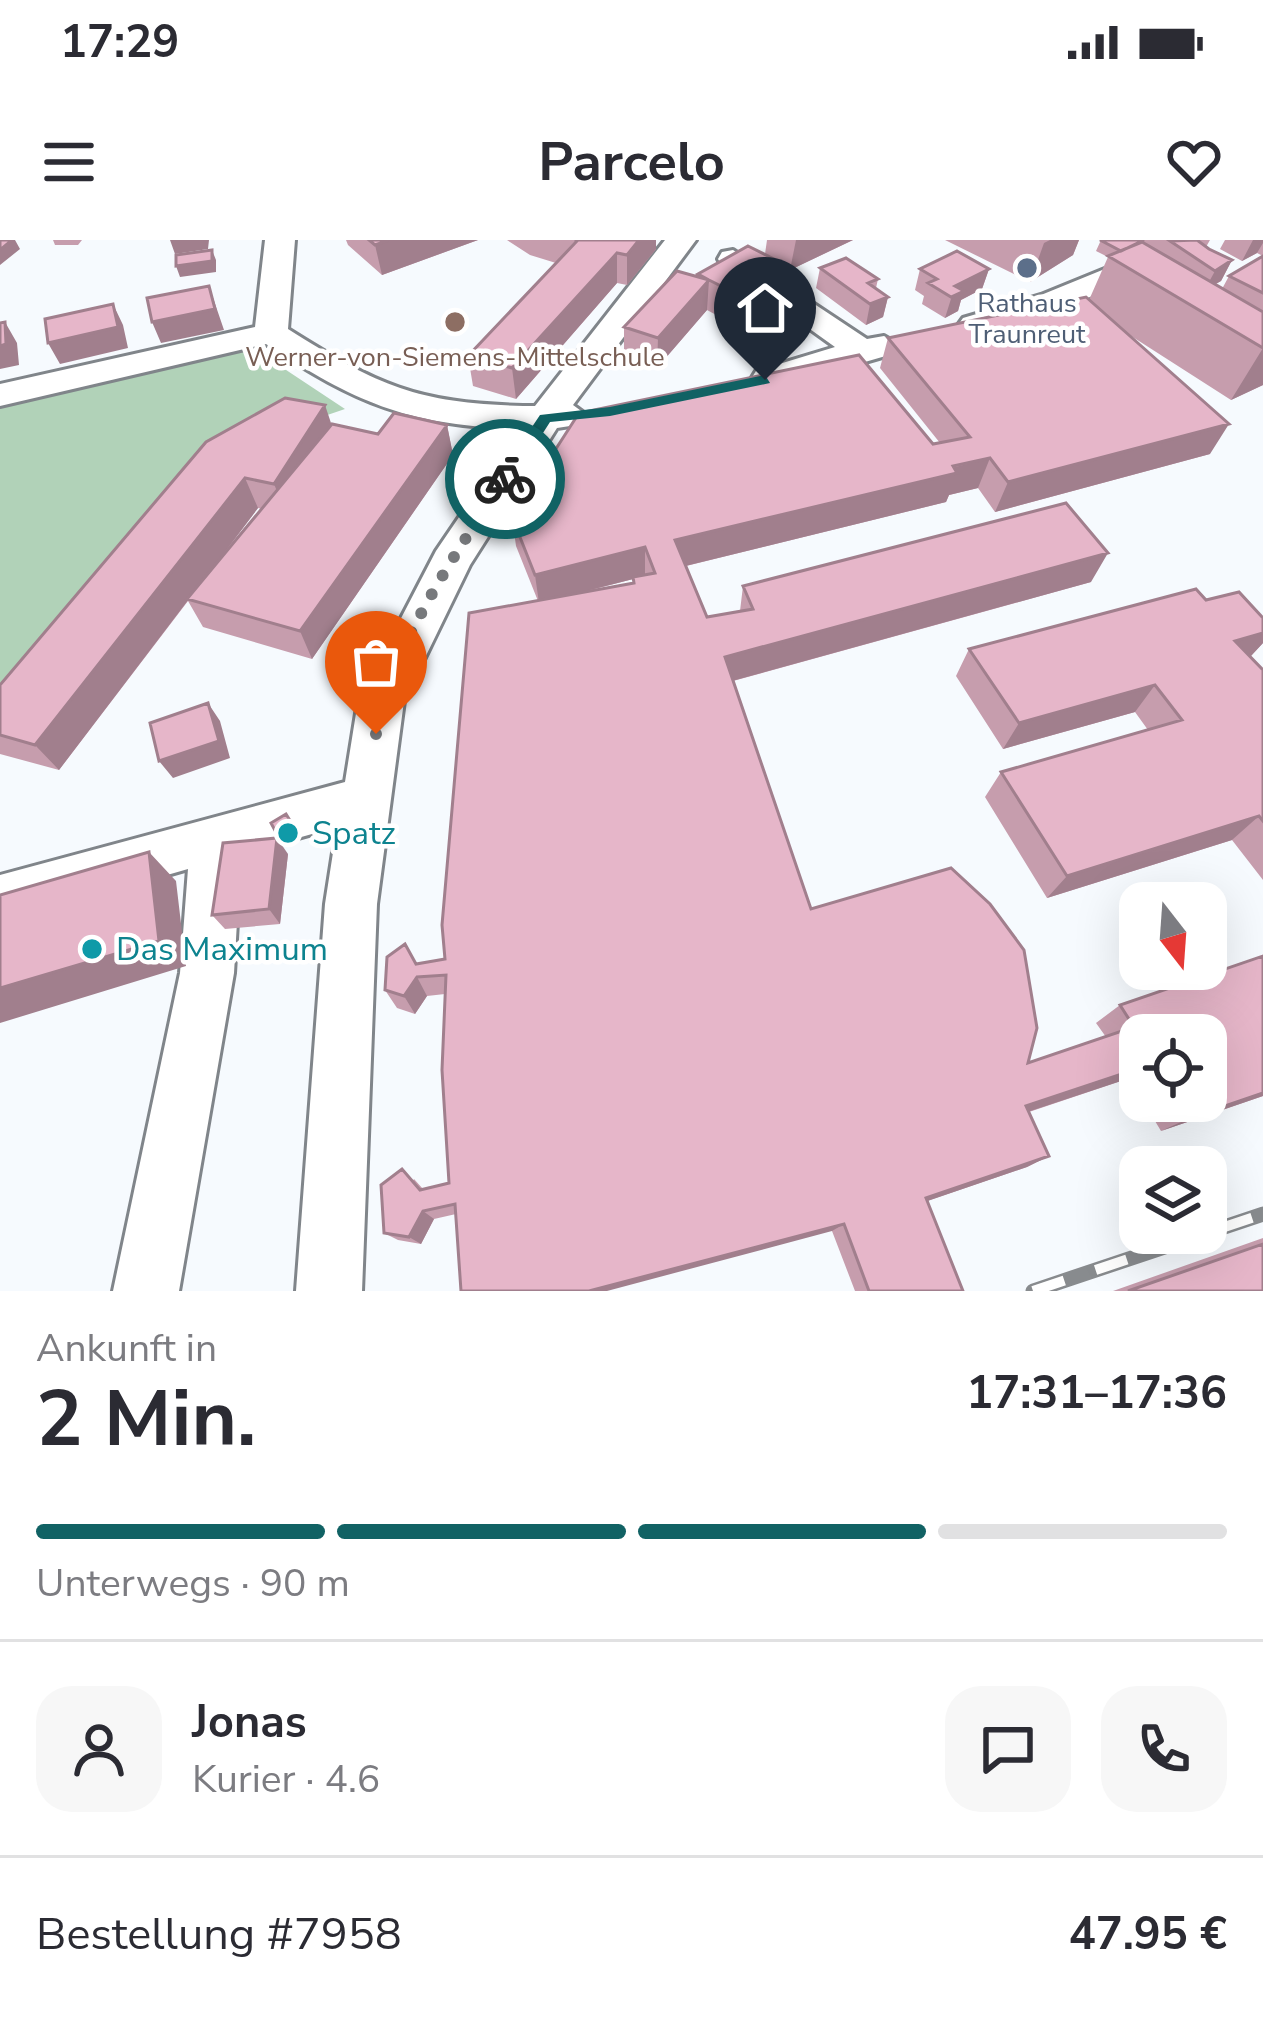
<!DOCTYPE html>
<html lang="de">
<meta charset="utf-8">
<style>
:root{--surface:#fff;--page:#f7f7f7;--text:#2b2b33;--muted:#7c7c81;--line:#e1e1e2;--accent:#116264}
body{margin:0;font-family:"Nunito Sans",sans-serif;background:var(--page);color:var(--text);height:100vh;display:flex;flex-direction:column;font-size:45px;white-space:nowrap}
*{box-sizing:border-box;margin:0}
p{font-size:39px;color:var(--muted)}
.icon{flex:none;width:66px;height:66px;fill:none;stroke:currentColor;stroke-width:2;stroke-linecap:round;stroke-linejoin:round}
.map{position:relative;height:1051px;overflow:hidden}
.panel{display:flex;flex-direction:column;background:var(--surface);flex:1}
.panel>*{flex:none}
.needle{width:78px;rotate:163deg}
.buttons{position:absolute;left:1119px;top:642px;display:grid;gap:24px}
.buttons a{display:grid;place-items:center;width:108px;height:108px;border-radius:24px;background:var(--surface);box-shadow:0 12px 48px #0002;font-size:60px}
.pin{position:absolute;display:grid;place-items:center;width:102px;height:102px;color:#fff;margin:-123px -51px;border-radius:50% 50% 50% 0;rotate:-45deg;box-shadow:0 0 12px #0007}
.pin .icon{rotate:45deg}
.courier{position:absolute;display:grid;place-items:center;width:120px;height:120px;margin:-60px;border:9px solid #116264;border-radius:50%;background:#fff;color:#222;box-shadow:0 3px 15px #0007}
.headline em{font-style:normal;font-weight:700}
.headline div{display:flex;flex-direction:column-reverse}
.headline{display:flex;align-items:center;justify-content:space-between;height:204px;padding:0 36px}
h1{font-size:78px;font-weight:700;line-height:90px}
.bar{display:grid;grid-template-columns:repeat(4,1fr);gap:18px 12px;align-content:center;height:144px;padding:0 36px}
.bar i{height:15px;border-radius:9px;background:var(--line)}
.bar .selected{background:var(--accent)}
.bar p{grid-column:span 4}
.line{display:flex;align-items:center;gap:30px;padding:0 36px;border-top:3px solid var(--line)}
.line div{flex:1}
.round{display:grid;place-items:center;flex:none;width:126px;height:126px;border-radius:36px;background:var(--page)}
.status{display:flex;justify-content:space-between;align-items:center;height:84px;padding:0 60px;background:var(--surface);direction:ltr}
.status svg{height:33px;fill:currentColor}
header{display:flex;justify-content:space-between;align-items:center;height:156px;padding:0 36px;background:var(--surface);font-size:54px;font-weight:700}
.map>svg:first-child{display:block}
.green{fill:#b1d2b8}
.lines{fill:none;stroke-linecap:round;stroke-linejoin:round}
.minor-casing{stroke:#80858a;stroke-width:6}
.minor{fill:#fff;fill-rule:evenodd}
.rail-casing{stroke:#888b8e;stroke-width:15}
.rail{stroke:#fff;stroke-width:10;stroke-dasharray:33;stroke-linecap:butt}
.wall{fill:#c69dad;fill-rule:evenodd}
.shaded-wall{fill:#a17f8d}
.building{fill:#e6b6c9;stroke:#a17f8d;stroke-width:3}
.route{fill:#116264}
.done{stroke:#77797c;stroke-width:12;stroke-dasharray:0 21.6}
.service-dot{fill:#5c6f8a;stroke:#fff;stroke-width:4.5}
.education-dot{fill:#8d6e63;stroke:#fff;stroke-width:4.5}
.culture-dot{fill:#0f9aa8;stroke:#fff;stroke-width:4.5}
.labels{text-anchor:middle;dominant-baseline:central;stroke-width:9;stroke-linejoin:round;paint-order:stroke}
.far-service-label{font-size:27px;fill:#4e5e75;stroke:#fff}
.far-education-label{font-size:27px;fill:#785e54;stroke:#fff}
.culture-label{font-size:33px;fill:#0d838f;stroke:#fff;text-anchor:start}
</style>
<div class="status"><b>17:29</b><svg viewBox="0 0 49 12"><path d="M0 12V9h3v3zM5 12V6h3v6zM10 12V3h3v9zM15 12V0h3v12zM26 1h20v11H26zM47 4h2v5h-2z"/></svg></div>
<header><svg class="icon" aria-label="menu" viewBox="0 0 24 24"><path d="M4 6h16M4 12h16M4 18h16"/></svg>Parcelo<svg class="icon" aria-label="heart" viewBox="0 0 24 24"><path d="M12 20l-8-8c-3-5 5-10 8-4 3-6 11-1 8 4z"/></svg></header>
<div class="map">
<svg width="1263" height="1051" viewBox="0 0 1263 1051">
<rect width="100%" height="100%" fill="#f6fafe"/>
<path class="green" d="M253,108L345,169L295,186L0,491V166Z"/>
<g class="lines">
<defs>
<path id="minor" d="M265,0H295L288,89C377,145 415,163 523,166H535L665,0H696L573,165L588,176L583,184L557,188L470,325L404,461L377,664L362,1051H296L325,664L337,587L241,614L234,733L179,1051H113L180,733L188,629L0,683V635L345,542L358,461L436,311L519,189C408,185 358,164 266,104L0,166V144L255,87Z
M733,10L867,99L884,96L901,106L896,113L768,150L756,147L751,139L756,131L835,107L722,26L718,19L722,12Z
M1117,24L1128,26L1133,33L1128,40L1063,69L975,95L958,85L963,78L1041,55Z"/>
</defs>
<use href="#minor" class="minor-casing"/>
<use href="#minor" class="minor"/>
<defs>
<path id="rail" d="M1033,1051L1263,974"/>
</defs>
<use href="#rail" class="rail-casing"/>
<use href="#rail" class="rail"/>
</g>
<path class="wall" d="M53,0H82L78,5H55Z
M346,0H478L382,35L348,5Z
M507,0H656V9L627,45L617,43L516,159L473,146L468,116L556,23L530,15Z
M767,0H853L790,30L772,19L769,48L720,77L707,70L657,128L624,118V87L698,37V34L765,14Z
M945,0H1079L1073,15L1030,42Z
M1101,0H1210L1206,7L1232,20L1221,41L1215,44L1222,49L1229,36L1263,16V145L1231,160L1128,94L1210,214L995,272L978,248L949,255L946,262L686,326L707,377L740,371L743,346L1091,342L733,441L811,669L1028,823L1106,797L1096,783L1120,765L1263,716V856L1161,891L1143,861H1206L1140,795V855L1130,838L1029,872L1049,916L1027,927L927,961L963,1051H855L832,991L456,974L434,979L421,1004L398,1000L384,993L414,939L423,949L449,943L445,754L427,756L415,774L397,768L385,750L416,724L445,719L538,361L516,306L512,277L940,203L880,128L888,98L1089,60L1108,17L1096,11ZM633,339V343L576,354Z
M1225,0H1263V16L1257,13L1242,21L1220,9Z
M820,28L878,39L876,48L888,57L883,77L866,85L816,48Z
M920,29H989L982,49L961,60L958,71L945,78L922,64L924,56L915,50Z
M331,184L378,194L447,185L453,215L312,419L203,387L188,361L59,530L0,514V445L206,202ZM258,268L262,269L210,332Z
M1206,360L1263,403L1250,417L1263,430V640L1232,600L1047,658L985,557L1001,532L1148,490L1135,472L1003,509L956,436L969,409Z
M288,614L280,684L225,689L212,675Z
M1263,998V1051H1113Z"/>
<path class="shaded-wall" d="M12,0H15L20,9L0,25V10Z
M170,0H209L208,9L175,14Z
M389,0H478L382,35L375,5Z
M639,0H656V9L627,45V15Z
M796,0H853L790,30Z
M1050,0H1079L1073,15L1030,42L1044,3Z
M1253,0H1263V3L1257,13L1242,21Z
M212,10L216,20V32L180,37L176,26Z
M617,13V43L516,159L512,128Z
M772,18L769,48L720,77L723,47Z
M1232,20L1221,41L1204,51L1215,31Z
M989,29L982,49L961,60L958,71L945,78L955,46Z
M709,40L707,70L657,128L658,98Z
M209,46L224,90L161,103L152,82Z
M888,57L883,77L866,85L870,64Z
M113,64L123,85L128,108L60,124L48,103Z
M5,82L17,103L19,125L0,129V106Z
M1263,108V145L1231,160Z
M325,165L335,195L286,273L274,244Z
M1229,184L1210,214L995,272L1008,242Z
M447,185L453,215L312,419L300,391Z
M990,218L978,248L949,255L946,262L673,329L675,300Z
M245,238L258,268L59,530L35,505Z
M645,307V336L539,363L535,335Z
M1108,313L1091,342L721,444L725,417Z
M1263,393V403L1250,417L1235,401Z
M1155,445L1135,472L1003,509L1019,483Z
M208,463L220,481L230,518L173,538L159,521Z
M1259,576L1232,600L1047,658L1067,636Z
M294,587L299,596L283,604L278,596Z
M277,598L288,614L280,684L269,669Z
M149,612L176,641L186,726L0,783V748Z
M417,737L427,756L415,774L404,756Z
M1140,828V832L1130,838L1006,879L1026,866Z
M1263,853V856L1161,891L1190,878Z
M1049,916L1027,927L910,967L926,958Z
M423,971L434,979L421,1004L409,997Z
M844,984L832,991L607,1051H589Z"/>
<path class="building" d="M0,0H12L0,10Z
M369,0H389L375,5Z
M575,0H639L627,15L617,13L512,128L468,116L577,1Z
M1100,0H1144L1121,11Z
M1197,0L1209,9L1232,20L1215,31L1170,1Z
M1142,2L1263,72V108L1108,16Z
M748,6L772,18L723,47L709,40L658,98L624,87L677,31L709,40L698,34Z
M212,10V21L176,26V15Z
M957,11L989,29L955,46L964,51L951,57L928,43L937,39L920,29Z
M1263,16V53L1229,36Z
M846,18L878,39L868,43L888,57L870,64L820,28Z
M209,46L215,69L152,82L147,58Z
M1086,57L1229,184L1008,242L990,218L953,226L957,233L675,300L707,377L753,369L743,346L1066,263L1108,313L725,417L811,669L951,628L990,664L1024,710L1037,788L1028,823L1134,787L1120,765L1263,716V853L1190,878L1179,861H1206V795H1140V828L1026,866L1049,916L926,958L963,1051H869L844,984L589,1051H461L455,964L423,971L409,997L384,993L381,945L402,929L420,950L449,943L442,830L446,735L417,737L404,756L385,750L387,717L405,704L416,724L445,719L442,685L469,373L634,343L633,337L655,333L645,307L535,335L512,277L579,173L859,115L933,204L970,197L888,98Z
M113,64L118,87L48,103L45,79Z
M5,82L6,104L0,106V83Z
M285,158L325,165L274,244L245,238L35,505L0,495V445L206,202Z
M394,173L447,185L300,391L187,359L332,184L378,194Z
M1196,349L1206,360L1239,352L1263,378V393L1235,401L1263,430V581L1259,576L1067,636L1001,532L1182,480L1155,445L1019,483L969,409Z
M208,463L219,501L159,521L150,483Z
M286,574L294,587L278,596L271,583Z
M277,598L269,669L212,675L223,603Z
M149,612L159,701L0,748V655Z
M1263,1004V1051H1128Z"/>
<path class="route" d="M765,135L770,143L610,176L550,182L511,243L497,239L540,175L610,167Z"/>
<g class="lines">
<path class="done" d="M376,494C390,408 457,311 505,239"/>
</g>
<circle class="service-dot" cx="1027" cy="28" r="12"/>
<circle class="education-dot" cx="455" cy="82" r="12"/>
<g class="culture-dot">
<circle cx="288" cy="593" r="12"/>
<circle cx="92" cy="709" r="12"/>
</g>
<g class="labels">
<g class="far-service-label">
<text x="1027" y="63">Rathaus<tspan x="1027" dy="31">Traunreut</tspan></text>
</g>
<g class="far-education-label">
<text x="455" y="117">Werner-von-Siemens-Mittelschule</text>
</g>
<g class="culture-label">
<text x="312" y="593">Spatz</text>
<text x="116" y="709">Das Maximum</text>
</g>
</g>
</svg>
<div class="buttons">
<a><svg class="needle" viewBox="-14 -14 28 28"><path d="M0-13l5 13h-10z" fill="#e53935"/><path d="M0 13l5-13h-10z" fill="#7c7c81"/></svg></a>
<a><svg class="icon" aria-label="locate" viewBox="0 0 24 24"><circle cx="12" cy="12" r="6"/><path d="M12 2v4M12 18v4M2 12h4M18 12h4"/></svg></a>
<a><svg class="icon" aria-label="layers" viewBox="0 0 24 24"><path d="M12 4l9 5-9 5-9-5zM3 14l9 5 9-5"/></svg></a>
</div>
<div class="pin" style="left:376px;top:494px;background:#ea580c"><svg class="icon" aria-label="bag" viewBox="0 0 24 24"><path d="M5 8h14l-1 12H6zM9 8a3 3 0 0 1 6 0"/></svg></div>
<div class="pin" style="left:765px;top:140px;background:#1f2937"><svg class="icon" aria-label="home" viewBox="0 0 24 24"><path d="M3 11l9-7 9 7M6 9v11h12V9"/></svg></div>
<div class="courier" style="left:505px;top:239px"><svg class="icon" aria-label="bike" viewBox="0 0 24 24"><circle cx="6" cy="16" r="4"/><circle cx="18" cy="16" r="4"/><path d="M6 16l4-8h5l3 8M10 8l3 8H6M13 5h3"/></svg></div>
</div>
<section class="panel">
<div class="headline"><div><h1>2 Min.</h1><p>Ankunft in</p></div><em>17:31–17:36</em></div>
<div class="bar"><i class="selected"></i><i class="selected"></i><i class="selected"></i><i></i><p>Unterwegs · 90 m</p></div>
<div class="line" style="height:216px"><a class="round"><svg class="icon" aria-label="person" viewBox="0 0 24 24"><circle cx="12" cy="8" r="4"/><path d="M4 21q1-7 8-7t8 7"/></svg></a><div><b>Jonas</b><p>Kurier · 4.6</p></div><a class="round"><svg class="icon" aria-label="chat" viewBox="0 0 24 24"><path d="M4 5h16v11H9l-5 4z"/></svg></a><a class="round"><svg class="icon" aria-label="phone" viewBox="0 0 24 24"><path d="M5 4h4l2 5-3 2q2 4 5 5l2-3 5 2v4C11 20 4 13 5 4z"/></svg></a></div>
<div class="line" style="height:156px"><div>Bestellung #7958</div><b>47.95 €</b></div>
</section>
